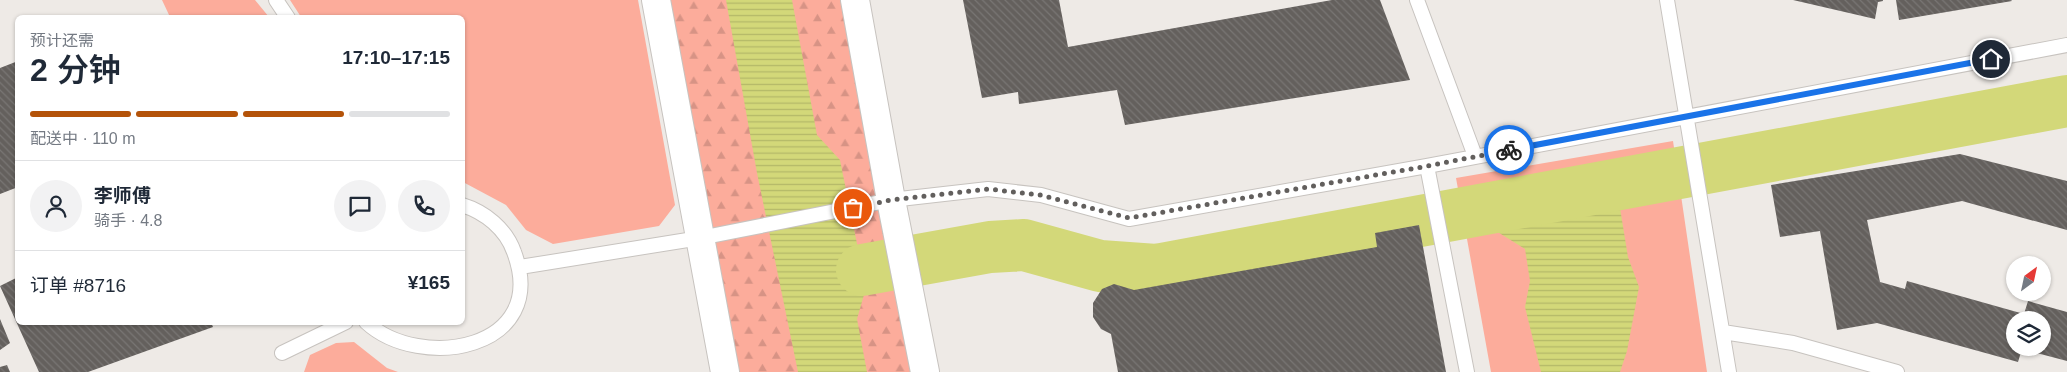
<!DOCTYPE html>
<html lang="zh">
<meta charset="utf-8">
<style>
:root{--surface:#fff;--page:#f2f2f3;--text:#1f2937;--muted:#747a83;--line:#e0e1e3;--accent:#b45309}
body{margin:0;font-family:Helvetica,"Noto Sans SC",sans-serif;background:var(--page);color:var(--text);height:100vh;display:flex;flex-direction:column;font-size:19px;white-space:nowrap}
*{box-sizing:border-box;margin:0}
p{font-size:16px;color:var(--muted)}
.icon{flex:none;width:28px;height:28px;fill:none;stroke:currentColor;stroke-width:2;stroke-linecap:round;stroke-linejoin:round}
.map{position:relative;flex:1;overflow:hidden}
.panel{position:absolute;left:15px;top:15px;width:450px;height:310px;display:flex;flex-direction:column;background:var(--surface);border-radius:8px;box-shadow:0 1px 4px #0004}
.panel>*{flex:none}
.needle{width:32px;rotate:33deg}
.buttons{position:absolute;left:2006px;top:256px;display:grid;gap:10px}
.buttons a{display:grid;place-items:center;width:45px;height:45px;border-radius:50%;background:var(--surface);box-shadow:0 1px 4px #0004;font-size:25px}
.pin{position:absolute;display:grid;place-items:center;width:42px;height:42px;color:#fff;margin:-21px;border:2px solid #fff;border-radius:50%;box-shadow:0 1px 5px #0007}
.courier{position:absolute;display:grid;place-items:center;width:50px;height:50px;margin:-25px;border:4px solid #1a73e8;border-radius:50%;background:#fff;color:#222;box-shadow:0 1px 6px #0007}
.head em{font-style:normal;font-weight:600}
.head div{display:flex;flex-direction:column-reverse}
.head{display:flex;align-items:center;justify-content:space-between;height:85px;padding:0 15px}
h1{font-size:32px;font-weight:600;line-height:38px}
.bar{display:grid;grid-template-columns:repeat(4,1fr);gap:8px 5px;align-content:center;height:60px;padding:0 15px}
.bar i{height:6px;border-radius:4px;background:var(--line)}
.bar .on{background:var(--accent)}
.bar p{grid-column:span 4}
.line{display:flex;align-items:center;gap:12px;padding:0 15px;border-top:1px solid var(--line)}
.line div{flex:1}
.round{display:grid;place-items:center;flex:none;width:52px;height:52px;border-radius:26px;background:var(--page)}
.map>svg:first-child{display:block}
.green{fill:#fcac9b}
.forest{fill:url(#forest-firs)}
.water{fill:url(#water-rules)}
.lines{fill:none;stroke-linecap:round;stroke-linejoin:round}
.river{stroke:#d3d879;stroke-width:52}
.building{fill:url(#building-back-hatch);fill-rule:evenodd}
.service-casing{stroke:#c7c3bf;stroke-width:16}
.minor-casing{stroke:#c7c3bf;stroke-width:30}
.service{stroke:#fff;stroke-width:14}
.minor{stroke:#fff;stroke-width:28}
.done{stroke:#625f5d;stroke-width:5;stroke-dasharray:0 9}
.route{stroke:#1a73e8;stroke-width:6}
</style>
<div class="map">
<svg width="2067" height="372" viewBox="0 0 2067 372">
<defs>
<pattern id="forest-firs" width="22" height="20" patternUnits="userSpaceOnUse" patternTransform="scale(1.25)"><rect width="22" height="20" fill="#fcac9b"/><path d="M5 1l3.5 6h-7zM16 11l3.5 6h-7z" fill="#d79385"/></pattern>
<pattern id="water-rules" width="6" height="5" patternUnits="userSpaceOnUse" patternTransform="scale(1.25)"><rect width="6" height="5" fill="#d3d879"/><path d="M0 2.5h6" fill="none" stroke="#b4b868"/></pattern>
<pattern id="building-back-hatch" width="6" height="6" patternUnits="userSpaceOnUse" patternTransform="scale(1.25)"><rect width="6" height="6" fill="#64605d"/><path d="M-1 5l2 2M0 0l6 6M5-1l2 2" fill="none" stroke="#797674"/></pattern>
</defs>
<rect width="100%" height="100%" fill="#eeeae6"/>
<path class="green" d="M162,0H255L269,17H170Z
M290,0H638L675,205L659,226L553,244L526,230L506,205L463,182L462,18L301,17Z
M1673,141L1707,372H1491L1456,178Z
M354,342L387,368L398,372H304L310,355L336,343Z"/>
<path class="forest" d="M661,0H845L915,372H734Z"/>
<path class="water" d="M726,0H792L817,135L840,160L866,288L857,319L867,372H798L757,173Z
M1651,178L1628,193L1620,208L1628,257L1639,287L1627,351L1620,372H1541L1525,307L1530,281L1525,249L1488,226L1472,225L1462,213Z"/>
<g class="lines">
<path class="river" d="M862,270L990,247L1024,245L1100,266L1156,270L2067,101"/>
</g>
<path class="building" d="M963,0H1059L1068,47L1332,0H1380L1410,80L1125,125L1117,90L1019,104L1018,92L982,98Z
M1793,0H1883V1L1878,2L1875,19Z
M1896,0H2011L2012,1L1899,20Z
M18,61V187L0,194V68Z
M1960,154L2067,181V230L1962,201L1867,220L1880,282L1905,289L1907,281L2024,314L2028,301L2067,312V361L2022,349L2018,362L1877,323L1837,330L1820,231L1780,237L1771,185ZM2015,320H2042V348H2015Z
M1419,225L1446,372H1118L1111,334L1101,329L1093,317V303L1102,289L1114,284L1134,290L1377,247L1375,233Z
M18,277V322H211L213,327L88,372H39L0,286Z
M0,319L10,343L0,350Z
M7,365L10,372H0V367Z"/>
<g class="lines">
<defs>
<path id="service" d="M276,0L288,18
M1417,0L1475,156
M1667,0L1729,372
M1427,166L1467,372
M520,267L700,238L891,200L988,189L1041,195L1129,219L1427,166L2067,45
M366,322C420,372 551,350 514,252C506,229 485,212 462,205
M1723,332L1793,343L1897,372
M282,353L346,322"/>
<path id="minor" d="M656,0L725,372
M855,0L891,200L925,372"/>
</defs>
<use href="#service" class="service-casing"/>
<use href="#minor" class="minor-casing"/>
<use href="#service" class="service"/>
<use href="#minor" class="minor"/>
</g>
<g class="lines">
<path class="done" d="M853,208L891,200L988,189L1040,195L1129,218L1428,166L1509,150"/>
<path class="route" d="M1509,150L1991,59"/>
</g>
</svg>
<div class="buttons">
<a><svg class="needle" viewBox="-14 -14 28 28"><path d="M0-13l5 13h-10z" fill="#e53935"/><path d="M0 13l5-13h-10z" fill="#747a83"/></svg></a>
<a><svg class="icon" aria-label="layers" viewBox="0 0 24 24"><path d="M12 4l9 5-9 5-9-5zM3 14l9 5 9-5"/></svg></a>
</div>
<div class="pin" style="left:853px;top:208px;background:#ea580c"><svg class="icon" aria-label="bag" viewBox="0 0 24 24"><path d="M5 8h14l-1 12H6zM9 8a3 3 0 0 1 6 0"/></svg></div>
<div class="pin" style="left:1991px;top:59px;background:#1f2937"><svg class="icon" aria-label="home" viewBox="0 0 24 24"><path d="M3 11l9-7 9 7M6 9v11h12V9"/></svg></div>
<div class="courier" style="left:1509px;top:150px"><svg class="icon" aria-label="bike" viewBox="0 0 24 24"><circle cx="6" cy="16" r="4"/><circle cx="18" cy="16" r="4"/><path d="M6 16l4-8h5l3 8M10 8l3 8H6M13 5h3"/></svg></div>
<section class="panel">
<div class="head"><div><h1>2 分钟</h1><p>预计还需</p></div><em>17:10–17:15</em></div>
<div class="bar"><i class="on"></i><i class="on"></i><i class="on"></i><i></i><p>配送中 · 110 m</p></div>
<div class="line" style="height:90px"><a class="round"><svg class="icon" aria-label="person" viewBox="0 0 24 24"><circle cx="12" cy="8" r="4"/><path d="M4 21q1-7 8-7t8 7"/></svg></a><div><b>李师傅</b><p>骑手 · 4.8</p></div><a class="round"><svg class="icon" aria-label="chat" viewBox="0 0 24 24"><path d="M4 5h16v11H9l-5 4z"/></svg></a><a class="round"><svg class="icon" aria-label="phone" viewBox="0 0 24 24"><path d="M5 4h4l2 5-3 2q2 4 5 5l2-3 5 2v4C11 20 4 13 5 4z"/></svg></a></div>
<div class="line" style="height:65px"><div>订单 #8716</div><b>¥165</b></div>
</section>
</div>
